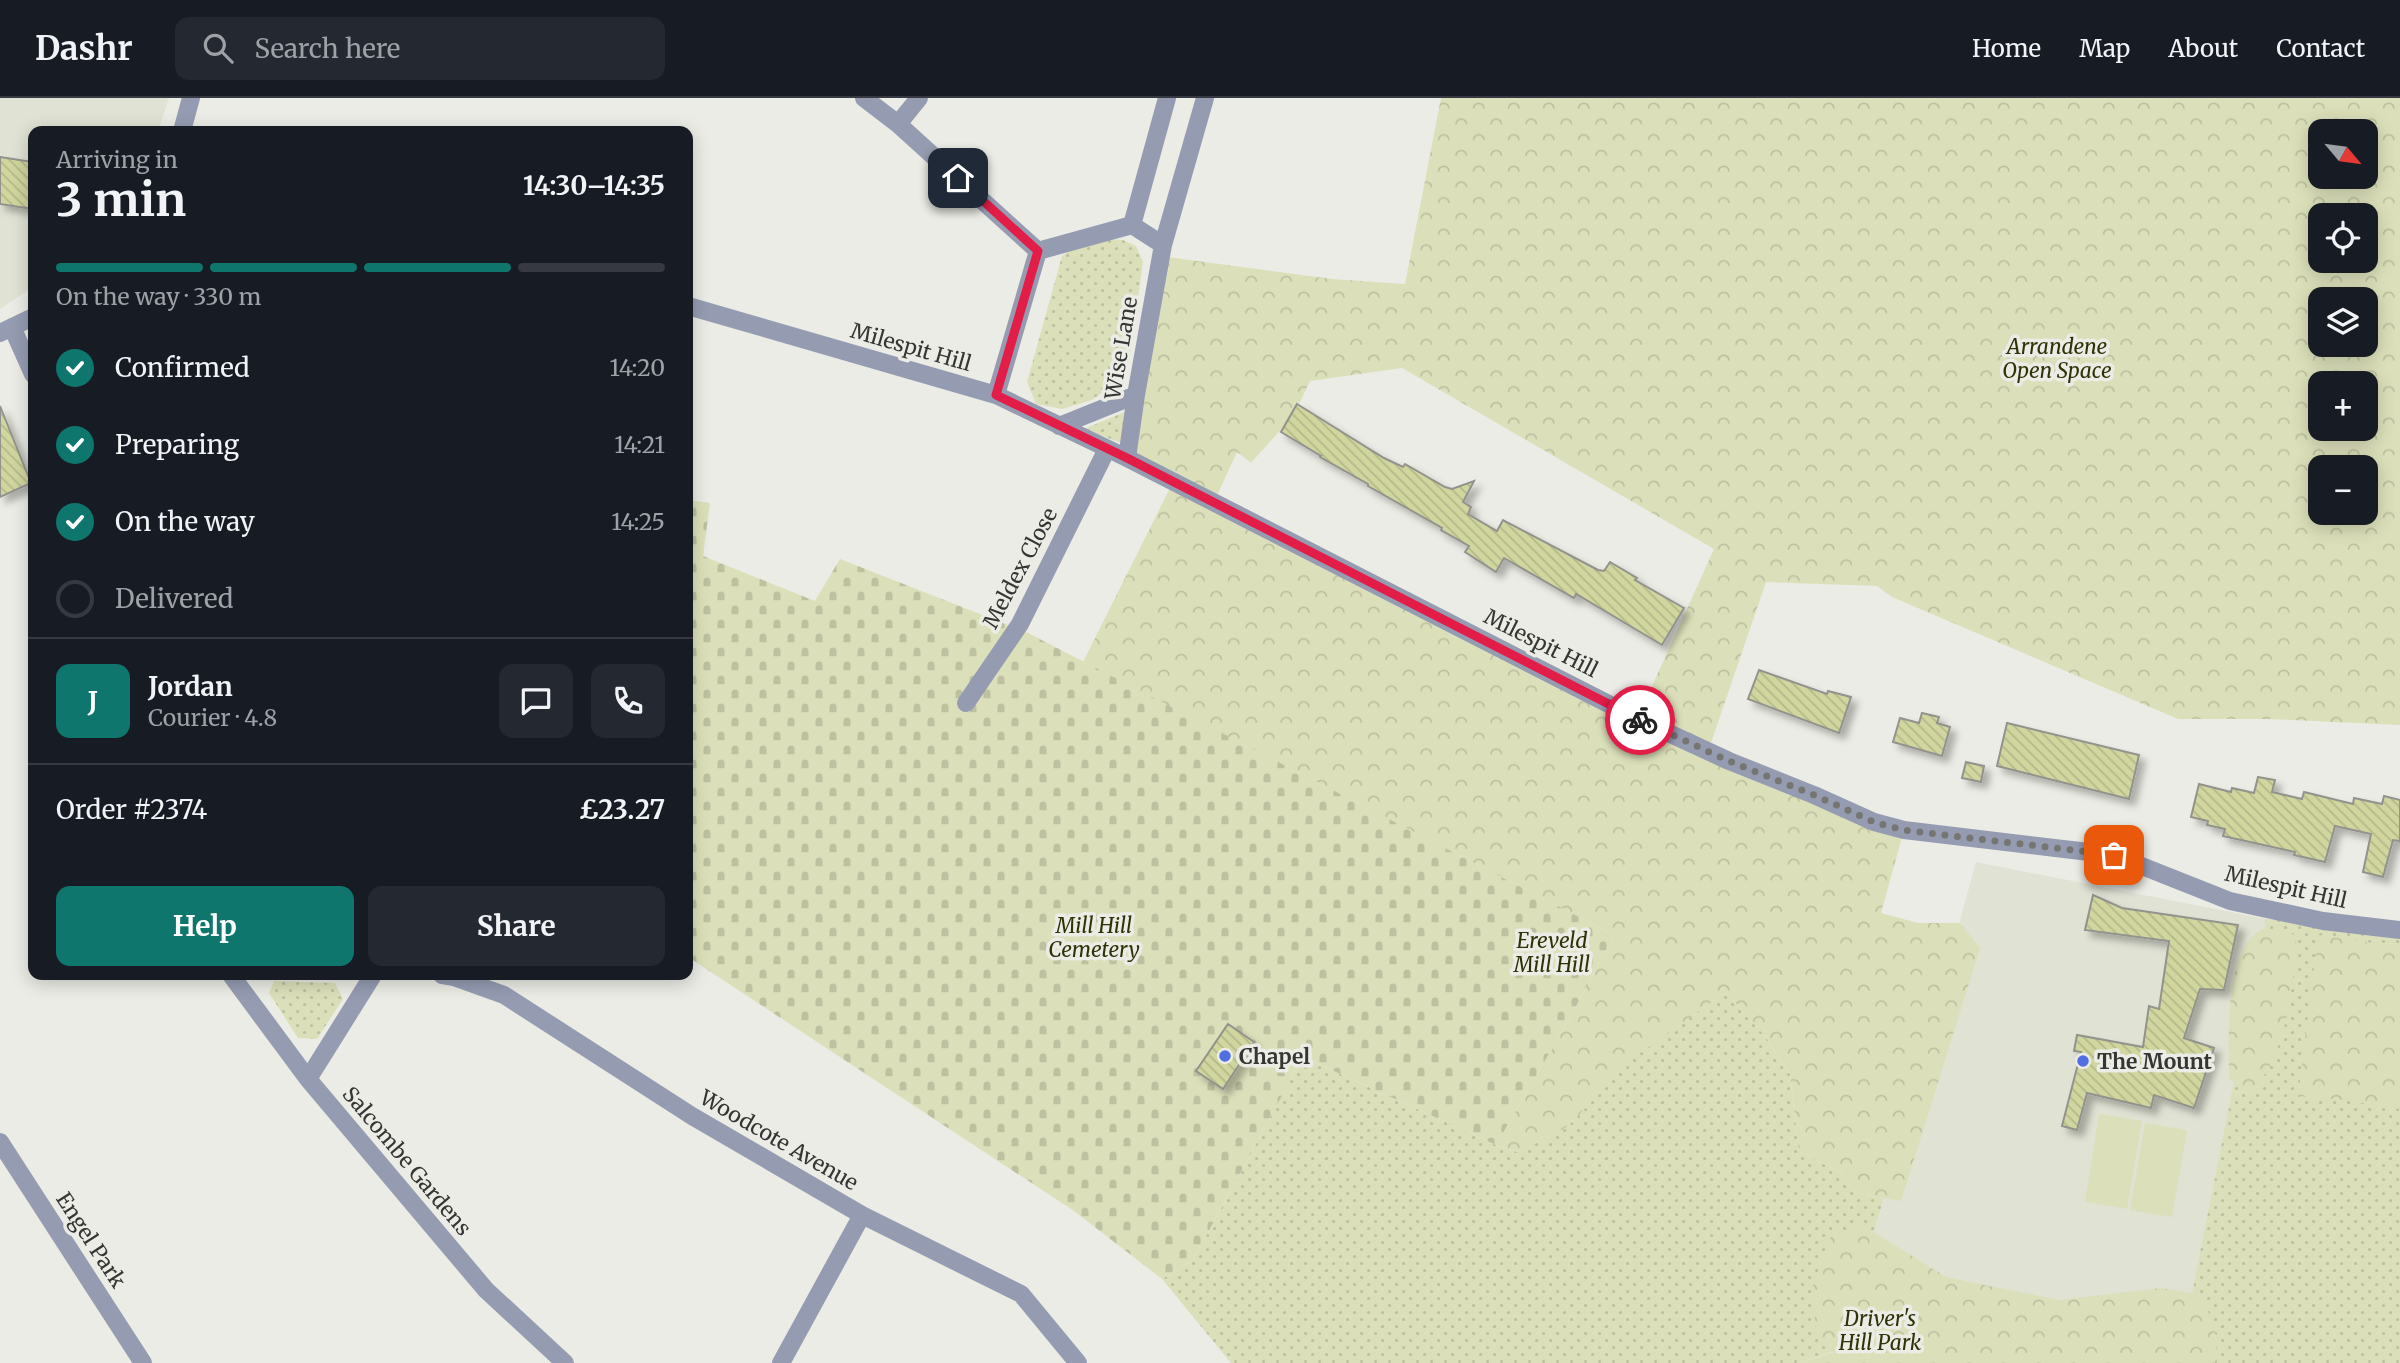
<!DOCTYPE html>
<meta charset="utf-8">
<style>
:root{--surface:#171b24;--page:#242831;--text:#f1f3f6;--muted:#9ea1a6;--line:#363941;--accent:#0f766e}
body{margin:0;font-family:Merriweather,serif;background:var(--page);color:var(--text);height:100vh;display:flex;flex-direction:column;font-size:26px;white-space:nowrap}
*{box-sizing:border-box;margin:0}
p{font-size:23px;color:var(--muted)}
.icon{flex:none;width:38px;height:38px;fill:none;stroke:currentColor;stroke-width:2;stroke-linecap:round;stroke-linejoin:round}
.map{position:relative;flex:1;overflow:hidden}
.side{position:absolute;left:28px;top:28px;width:665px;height:854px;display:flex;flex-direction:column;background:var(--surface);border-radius:14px;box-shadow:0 4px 18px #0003}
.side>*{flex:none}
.needle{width:46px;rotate:119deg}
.buttons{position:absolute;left:2308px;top:21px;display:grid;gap:14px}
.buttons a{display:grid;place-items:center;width:70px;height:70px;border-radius:14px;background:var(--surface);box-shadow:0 4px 18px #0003;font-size:35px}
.pin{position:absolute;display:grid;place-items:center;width:60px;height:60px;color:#fff;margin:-30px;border-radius:14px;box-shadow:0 4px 10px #0006}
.courier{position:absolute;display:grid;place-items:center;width:70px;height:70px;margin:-35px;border:5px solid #e11d48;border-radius:50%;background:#fff;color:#222;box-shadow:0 2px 9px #0007}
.overview em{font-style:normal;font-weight:700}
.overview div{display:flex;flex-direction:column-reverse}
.overview{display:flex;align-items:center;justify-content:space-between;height:119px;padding:0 28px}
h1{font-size:46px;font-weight:700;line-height:52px}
.bar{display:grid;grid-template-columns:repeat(4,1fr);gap:10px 7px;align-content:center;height:84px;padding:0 28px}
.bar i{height:9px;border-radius:5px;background:var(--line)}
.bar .on{background:var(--accent)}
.bar p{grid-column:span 4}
.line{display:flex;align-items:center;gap:18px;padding:0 28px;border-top:2px solid var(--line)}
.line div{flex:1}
.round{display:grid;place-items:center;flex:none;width:74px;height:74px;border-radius:14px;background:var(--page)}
ol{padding:0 28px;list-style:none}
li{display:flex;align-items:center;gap:21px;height:77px}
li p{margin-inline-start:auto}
li .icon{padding:7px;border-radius:50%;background:var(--accent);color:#fff;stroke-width:4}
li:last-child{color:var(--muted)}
li i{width:38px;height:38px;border:4px solid var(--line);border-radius:50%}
.button{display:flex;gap:14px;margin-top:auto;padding:14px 28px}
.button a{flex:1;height:80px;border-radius:14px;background:var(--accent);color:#fff;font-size:28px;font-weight:700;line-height:80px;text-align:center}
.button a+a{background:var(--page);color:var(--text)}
header{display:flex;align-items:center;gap:42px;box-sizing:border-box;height:98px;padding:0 35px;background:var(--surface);border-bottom:2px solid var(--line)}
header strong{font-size:33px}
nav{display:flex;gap:38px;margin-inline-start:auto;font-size:24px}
.search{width:490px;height:63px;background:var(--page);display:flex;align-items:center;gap:18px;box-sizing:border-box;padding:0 24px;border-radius:14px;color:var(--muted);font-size:26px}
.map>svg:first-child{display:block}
.built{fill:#e0e2d4}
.grass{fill:url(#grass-dots)}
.forest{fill:url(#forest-crowns);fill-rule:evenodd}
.cemetery{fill:url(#cemetery-stones)}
.garden{fill:#dce0ba}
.building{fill:url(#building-back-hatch);stroke:#92938d;stroke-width:2;filter:url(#shadow)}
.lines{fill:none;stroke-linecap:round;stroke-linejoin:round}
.minor{stroke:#959cb2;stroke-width:18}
.done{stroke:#757571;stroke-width:7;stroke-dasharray:0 12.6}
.route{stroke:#e11d48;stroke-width:9}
.poi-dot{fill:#516ee3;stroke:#ebece5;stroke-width:2.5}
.labels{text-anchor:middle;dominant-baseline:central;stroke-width:7;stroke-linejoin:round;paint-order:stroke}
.park-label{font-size:21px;font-style:italic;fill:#2f3206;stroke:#ebece5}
.street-label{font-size:21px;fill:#353533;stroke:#ebece5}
.poi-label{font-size:21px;font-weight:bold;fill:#353533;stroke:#ebece5;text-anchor:start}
</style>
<header>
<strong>Dashr</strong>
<div class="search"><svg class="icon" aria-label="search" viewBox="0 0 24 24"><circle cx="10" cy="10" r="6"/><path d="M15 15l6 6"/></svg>Search here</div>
<nav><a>Home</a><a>Map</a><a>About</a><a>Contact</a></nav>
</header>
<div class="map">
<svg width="2400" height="1265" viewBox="0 0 2400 1265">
<defs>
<pattern id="grass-dots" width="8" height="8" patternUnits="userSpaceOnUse" patternTransform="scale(1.75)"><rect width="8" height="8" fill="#dce0ba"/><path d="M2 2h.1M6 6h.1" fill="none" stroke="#bdc1a0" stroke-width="1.8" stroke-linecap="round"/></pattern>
<pattern id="forest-crowns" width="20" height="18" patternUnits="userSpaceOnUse" patternTransform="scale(1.75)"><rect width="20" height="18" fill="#dce0ba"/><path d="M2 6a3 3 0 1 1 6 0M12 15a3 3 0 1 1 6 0" fill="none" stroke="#bdc1a0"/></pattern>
<pattern id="cemetery-stones" width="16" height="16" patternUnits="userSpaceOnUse" patternTransform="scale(1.75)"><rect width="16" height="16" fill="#dce0ba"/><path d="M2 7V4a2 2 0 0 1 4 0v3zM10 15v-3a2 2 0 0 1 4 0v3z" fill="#bdc1a0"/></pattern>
<pattern id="building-back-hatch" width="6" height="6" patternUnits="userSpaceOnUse" patternTransform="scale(1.75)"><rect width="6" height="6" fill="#d1d69f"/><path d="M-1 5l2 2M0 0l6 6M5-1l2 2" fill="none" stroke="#b4b889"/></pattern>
<filter id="shadow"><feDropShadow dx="6" dy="6" stdDeviation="3.5" flood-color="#0004"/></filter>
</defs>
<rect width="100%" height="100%" fill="#ebece5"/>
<path class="built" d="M0,0H169L158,33H33V189L0,211Z
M1976,764L2266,821L2274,826L2184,1236L1855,1196L1884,1100Z"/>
<path class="grass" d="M1091,140L1123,142L1136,148L1143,164L1129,264L1121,281L1092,302L1062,311L1036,306L1027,284L1062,158Z
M1127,313L1124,346L1084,331Z
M2266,821L2400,833V1265H2180L2184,1236Z
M274,883L335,885L343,901L317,941L298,940L269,895Z
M1726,894L1765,938L1790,976L1799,1053L1840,1074L1855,1095L1884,1100L1855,1196L1842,1251L1797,1265H1231L1162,1181L1193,1162L1303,959L1496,1047L1517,1054L1567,1029L1635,958Z"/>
<path class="forest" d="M1441,0H2400V627L2271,621H2178L1892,499L1877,488L1766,484L1710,648L1639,617L1714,451L1402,270L1310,283L1294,317L1251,365L1237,354L1214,404L1636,620L1904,732L1881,815L1918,825H1960L1980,850L1901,1103L1855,1095L1840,1074L1799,1053L1790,976L1765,938L1726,894L1636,958L1567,1029L1517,1054L1496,1047L1572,916L1614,837L1083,564L1173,384L1128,361L1160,158L1332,181L1405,186ZM2320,33H2366V79H2320ZM2320,117H2366V163H2320ZM2320,201H2366V247H2320ZM2320,285H2366V331H2320ZM2320,369H2366V415H2320Z
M2265,830L2296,837C2295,885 2286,962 2249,996L2229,981C2229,942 2223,846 2265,830Z
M2318,837L2400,849V1011L2344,1002L2298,998Z
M1861,1126L1946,1179L2059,1202L2161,1190L2203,1197L2217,1241L2215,1265H1797L1834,1254L1816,1239L1813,1188L1831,1138Z"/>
<path class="cemetery" d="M688,402L710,405L703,458L815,503L840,461L1028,535L1614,837L1572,916L1496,1047L1303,959L1193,1162L1162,1181L1074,1113L688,859Z"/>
<path class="garden" d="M2099,1016L2142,1023L2127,1111L2085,1104Z
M2145,1025L2187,1032L2172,1119L2130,1112Z"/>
<path class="building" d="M0,59L33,64V111L0,106Z
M1297,306L1384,360L1403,369L1405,366L1445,389L1452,391L1474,383L1463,404L1471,409L1468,416L1497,433L1503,422L1598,472L1604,473L1610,464L1637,480L1635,482L1684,510L1662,547L1576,496L1574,500L1504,460L1496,474L1465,454L1469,448L1441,432L1442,430L1368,388V386L1320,359L1321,358L1281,334Z
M0,308L31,385L0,399Z
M1759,572L1827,596L1828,593L1851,599L1839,635L1748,601Z
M1922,615L1939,619L1937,625L1950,629L1942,658L1893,644L1900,620L1919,625Z
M2007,625L2139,657L2129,701L1997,668Z
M1966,664L1984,668L1981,684L1962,680Z
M2258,679L2275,682L2272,694L2302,701L2304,694L2353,706L2354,700L2382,706L2384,698L2400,702V743L2393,742L2383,779L2363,774L2371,736L2335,728L2325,764L2294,757L2295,754L2223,738L2225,731L2207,727L2208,723L2191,719L2199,686L2231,694L2232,690L2254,695Z
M2093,797L2122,810L2238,827L2224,892L2200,891L2184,940L2214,950L2194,1010L2154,997L2151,1010L2087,995L2077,1032L2062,1028L2081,954L2074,953L2077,937L2143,949L2149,908L2159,911L2169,843L2085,832Z
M1228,926L1254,944L1223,991L1196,973Z"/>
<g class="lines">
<path class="minor" d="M864,0L898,26L1038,153L996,297
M898,26L919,0
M182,33L191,0
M1132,127L1163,147
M1038,153L1132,127L1167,0
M688,208L996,297L1127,360L1636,620L1729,663L1814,697L1874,724L1904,732L2114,757L2230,803L2323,823L2400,832
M12,229L33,276
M0,235L33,219
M1059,328L1136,297
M1127,360L1136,297L1163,147L1205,0
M966,605L1020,526L1107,351
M231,877L308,981L486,1192L565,1265
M442,877L454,879L504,897L692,1018L862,1117L1021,1196L1078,1265
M308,981L373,877
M0,1044L143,1265
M781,1265L862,1117"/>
</g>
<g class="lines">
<path class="done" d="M1640,622L1729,663L1814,697L1874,724L1903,732L2114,757"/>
<path class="route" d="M958,80L1038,153L996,297L1127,360L1640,622"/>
</g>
<g class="poi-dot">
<circle cx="1225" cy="958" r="7"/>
<circle cx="2083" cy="963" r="7"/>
</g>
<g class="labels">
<g class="park-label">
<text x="2057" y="248">Arrandene<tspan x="2057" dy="24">Open Space</tspan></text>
<text x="1094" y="827">Mill Hill<tspan x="1094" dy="24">Cemetery</tspan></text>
<text x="1552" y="842">Ereveld<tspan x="1552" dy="24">Mill Hill</tspan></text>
<text x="1880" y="1220">Driver's<tspan x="1880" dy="24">Hill Park</tspan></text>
</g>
<g class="street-label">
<text transform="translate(911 249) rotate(16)">Milespit Hill</text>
<text transform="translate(1121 250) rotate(-80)">Wise Lane</text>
<text transform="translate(1020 470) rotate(-62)">Meldex Close</text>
<text transform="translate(1541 545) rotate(27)">Milespit Hill</text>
<text transform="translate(2286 789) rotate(13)">Milespit Hill</text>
<text transform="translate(779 1042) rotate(30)">Woodcote Avenue</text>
<text transform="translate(407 1063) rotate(50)">Salcombe Gardens</text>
<text transform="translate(91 1142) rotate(57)">Engel Park</text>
</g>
<g class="poi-label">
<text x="1239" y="958">Chapel</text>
<text x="2097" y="963">The Mount</text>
</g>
</g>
</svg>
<div class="buttons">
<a><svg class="needle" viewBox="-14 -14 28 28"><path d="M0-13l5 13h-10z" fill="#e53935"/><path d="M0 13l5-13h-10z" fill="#9ea1a6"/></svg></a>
<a><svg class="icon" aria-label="locate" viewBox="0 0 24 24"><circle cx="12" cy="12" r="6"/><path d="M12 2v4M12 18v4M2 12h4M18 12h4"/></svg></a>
<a><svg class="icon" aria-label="layers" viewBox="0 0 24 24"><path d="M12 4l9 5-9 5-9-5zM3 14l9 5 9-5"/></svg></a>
<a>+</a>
<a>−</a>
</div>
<div class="pin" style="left:2114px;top:757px;background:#ea580c"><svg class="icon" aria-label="bag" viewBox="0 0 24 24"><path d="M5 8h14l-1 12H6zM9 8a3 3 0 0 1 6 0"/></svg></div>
<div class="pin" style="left:958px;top:80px;background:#1f2937"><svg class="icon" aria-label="home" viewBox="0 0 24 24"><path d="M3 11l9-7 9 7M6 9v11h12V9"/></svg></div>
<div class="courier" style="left:1640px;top:622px"><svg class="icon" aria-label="bike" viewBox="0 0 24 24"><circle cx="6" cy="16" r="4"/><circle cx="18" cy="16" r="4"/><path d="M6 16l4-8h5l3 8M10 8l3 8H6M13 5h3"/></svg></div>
<section class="side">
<div class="overview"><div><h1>3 min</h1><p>Arriving in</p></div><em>14:30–14:35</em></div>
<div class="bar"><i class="on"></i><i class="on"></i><i class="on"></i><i></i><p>On the way · 330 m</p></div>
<ol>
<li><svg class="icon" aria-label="check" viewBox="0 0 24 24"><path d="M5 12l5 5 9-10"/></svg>Confirmed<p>14:20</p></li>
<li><svg class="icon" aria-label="check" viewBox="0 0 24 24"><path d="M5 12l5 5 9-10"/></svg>Preparing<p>14:21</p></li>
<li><svg class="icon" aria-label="check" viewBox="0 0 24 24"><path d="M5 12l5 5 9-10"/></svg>On the way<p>14:25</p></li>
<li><i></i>Delivered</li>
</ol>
<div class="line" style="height:126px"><b class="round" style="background:var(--accent);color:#fff">J</b><div><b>Jordan</b><p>Courier · 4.8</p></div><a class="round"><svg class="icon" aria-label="chat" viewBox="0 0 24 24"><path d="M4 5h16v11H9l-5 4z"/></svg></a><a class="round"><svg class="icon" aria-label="phone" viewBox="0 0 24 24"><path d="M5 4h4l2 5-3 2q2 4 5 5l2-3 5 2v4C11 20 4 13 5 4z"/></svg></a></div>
<div class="line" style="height:91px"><div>Order #2374</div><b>£23.27</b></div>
<div class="button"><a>Help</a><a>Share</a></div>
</section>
</div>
